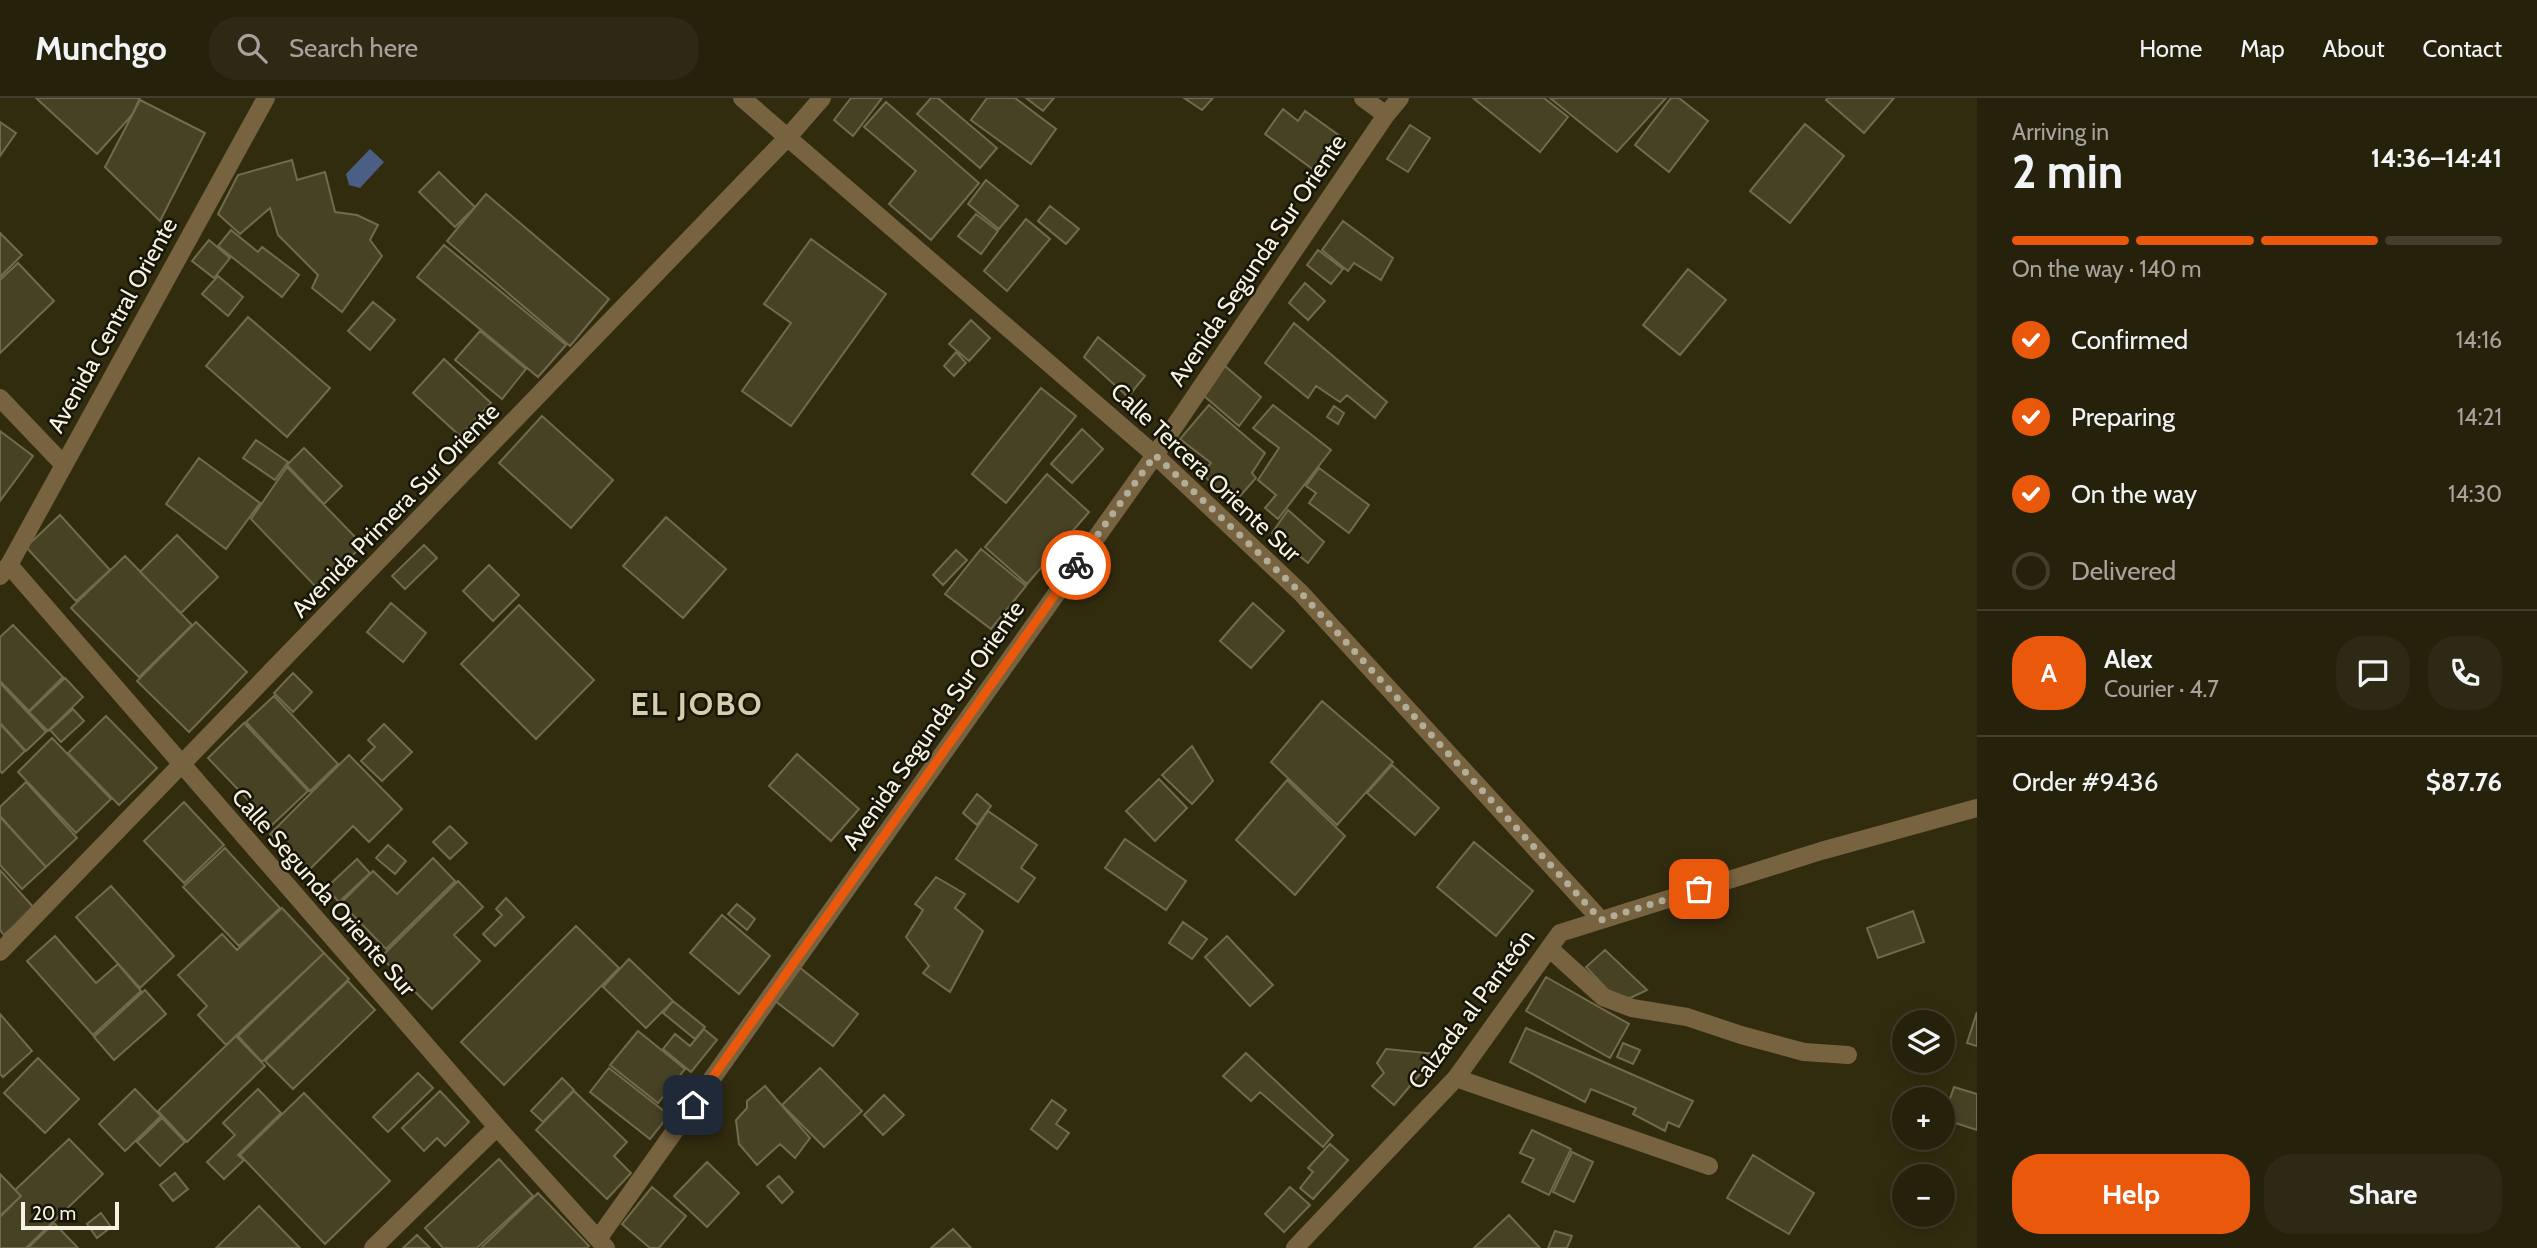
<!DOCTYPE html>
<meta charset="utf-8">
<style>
:root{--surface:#26210b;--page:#2e2914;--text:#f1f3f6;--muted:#a4a39d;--line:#423e2c;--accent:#ea580c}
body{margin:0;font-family:Cabin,sans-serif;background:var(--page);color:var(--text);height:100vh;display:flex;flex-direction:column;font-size:26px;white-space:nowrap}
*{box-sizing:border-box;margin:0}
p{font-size:23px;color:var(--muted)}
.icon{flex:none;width:38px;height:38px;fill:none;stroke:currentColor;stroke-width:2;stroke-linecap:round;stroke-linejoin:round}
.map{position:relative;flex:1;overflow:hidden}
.panel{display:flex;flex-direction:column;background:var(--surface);width:560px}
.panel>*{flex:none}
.buttons{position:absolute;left:1892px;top:912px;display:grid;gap:14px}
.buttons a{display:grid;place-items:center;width:63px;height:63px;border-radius:50%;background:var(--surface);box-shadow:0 4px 18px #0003,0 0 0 2px var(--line);font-size:35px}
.scale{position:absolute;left:21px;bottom:18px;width:98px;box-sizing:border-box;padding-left:7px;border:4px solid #f7f3e2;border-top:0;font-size:19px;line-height:24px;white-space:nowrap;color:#f7f3e2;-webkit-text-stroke:5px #171408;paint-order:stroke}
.pin{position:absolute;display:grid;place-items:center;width:60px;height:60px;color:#fff;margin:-30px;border-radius:14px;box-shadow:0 4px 10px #0006}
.courier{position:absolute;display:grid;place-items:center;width:70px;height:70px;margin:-35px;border:5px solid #ea580c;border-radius:50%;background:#fff;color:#222;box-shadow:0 2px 9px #0007}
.overview em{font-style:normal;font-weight:700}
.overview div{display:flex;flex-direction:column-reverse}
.overview{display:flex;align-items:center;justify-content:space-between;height:119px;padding:0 35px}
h1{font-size:46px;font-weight:700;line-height:52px}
.bar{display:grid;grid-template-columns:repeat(4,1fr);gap:10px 7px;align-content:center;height:84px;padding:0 35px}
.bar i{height:9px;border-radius:5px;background:var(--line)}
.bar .selected{background:var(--accent)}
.bar p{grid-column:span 4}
.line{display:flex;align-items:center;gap:18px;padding:0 35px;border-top:2px solid var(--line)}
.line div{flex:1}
.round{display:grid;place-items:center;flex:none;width:74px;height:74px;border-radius:28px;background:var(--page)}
ol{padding:0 35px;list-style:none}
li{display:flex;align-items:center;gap:21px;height:77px}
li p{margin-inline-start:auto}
li .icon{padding:7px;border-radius:50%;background:var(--accent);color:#fff;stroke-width:4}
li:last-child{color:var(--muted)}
li i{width:38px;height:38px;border:4px solid var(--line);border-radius:50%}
.primary-button{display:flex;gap:14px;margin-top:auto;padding:14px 35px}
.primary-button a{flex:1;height:80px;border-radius:28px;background:var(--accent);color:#fff;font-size:28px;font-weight:700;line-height:80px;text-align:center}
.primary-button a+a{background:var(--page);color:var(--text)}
header{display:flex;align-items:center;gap:42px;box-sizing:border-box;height:98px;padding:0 35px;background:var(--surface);border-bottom:2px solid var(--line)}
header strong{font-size:33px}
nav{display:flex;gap:38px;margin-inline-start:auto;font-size:24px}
.search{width:490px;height:63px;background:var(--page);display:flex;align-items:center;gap:18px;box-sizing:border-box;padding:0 24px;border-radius:28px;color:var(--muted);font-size:26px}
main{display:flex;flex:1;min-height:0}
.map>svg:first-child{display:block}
.water{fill:#4b5e84}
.building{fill:#484225;stroke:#716a4c;stroke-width:2}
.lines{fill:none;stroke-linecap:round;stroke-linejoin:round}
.minor{stroke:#776340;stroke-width:18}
.done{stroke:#b2ad98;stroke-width:7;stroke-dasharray:0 12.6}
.route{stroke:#ea580c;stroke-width:9}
.labels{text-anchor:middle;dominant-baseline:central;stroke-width:5;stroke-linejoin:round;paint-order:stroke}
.street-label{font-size:24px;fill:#f7f3e2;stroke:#171408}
.district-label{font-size:32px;font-weight:bold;letter-spacing:2px;fill:#d5cdac;stroke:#171408}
</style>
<header>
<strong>Munchgo</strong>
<div class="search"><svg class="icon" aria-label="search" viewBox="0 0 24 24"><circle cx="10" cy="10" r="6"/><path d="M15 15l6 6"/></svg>Search here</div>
<nav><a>Home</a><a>Map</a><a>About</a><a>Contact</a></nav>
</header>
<main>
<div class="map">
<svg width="1977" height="1150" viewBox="0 0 1977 1150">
<rect width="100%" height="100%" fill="#322c0f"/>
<path class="water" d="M370,51L384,64L360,90L349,87L346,76Z"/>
<path class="building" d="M36,0H140L132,17L97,56Z
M851,0H882L853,38L834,22Z
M931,0H938L997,50L980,70L917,16Z
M987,0H1015L1056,31L1031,66L971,22Z
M1026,0H1054L1043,13Z
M1184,0H1213L1202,12Z
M1473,0H1544L1568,19L1540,54Z
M1550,0H1666L1617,54Z
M1671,0H1679L1708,23L1669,74L1635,47Z
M1828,0H1894L1864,35L1826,2Z
M140,2L205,35L160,123L105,69Z
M886,4L979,85L931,142L889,106L916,73L864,29Z
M1283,11L1298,23L1305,13L1344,41L1318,75L1265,36Z
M0,24L16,35L0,58Z
M1805,26L1844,58L1790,125L1750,93Z
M1410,27L1430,40L1408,74L1387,61Z
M292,62L297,82L325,74L335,114L357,117L378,127L370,142L382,158L342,214L312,190L318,177L278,137L270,110L240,136L218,116L238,77Z
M439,74L475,109L455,129L419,94Z
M986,82L1018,108L999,131L968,106Z
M486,96L609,201L570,248L447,143Z
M1050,108L1079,131L1066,146L1038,123Z
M976,116L998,133L981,156L958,138Z
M1026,121L1050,141L1007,193L984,173Z
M1343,123L1393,160L1381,182L1354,165L1348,173L1322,152Z
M231,132L258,154L262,149L299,177L282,199L218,148Z
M0,135L22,157L0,179Z
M811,141L886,196L791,328L742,293L791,225L764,206Z
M209,142L230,160L214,180L192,163Z
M444,147L566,247L538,279L417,179Z
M1318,152L1343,171L1331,186L1307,167Z
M18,165L54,203L0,255V182Z
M1688,171L1726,202L1680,257L1643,227Z
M218,178L243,199L228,218L202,196Z
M1305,185L1325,203L1308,222L1289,205Z
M373,204L395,222L370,252L348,233Z
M248,219L330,290L287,339L206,268Z
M971,222L990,240L969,263L949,246Z
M1294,225L1387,304L1375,320L1347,297L1340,304L1316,288L1308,300L1265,265Z
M480,233L526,271L502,301L455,262Z
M1098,239L1145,278L1128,299L1084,259Z
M956,254L966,265L954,278L944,268Z
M444,261L491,305L460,338L413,295Z
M1225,268L1261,299L1239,328L1203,297Z
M1041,290L1076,318L1006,405L972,376Z
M1209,307L1265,355L1252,375L1256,380L1233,406L1202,376L1211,365L1180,341Z
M1273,307L1331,352L1278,421L1265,410L1276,397L1258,382L1279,350L1253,330Z
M1334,308L1344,315L1338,326L1327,319Z
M542,318L613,382L571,430L499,365Z
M1082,331L1103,351L1072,385L1051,366Z
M0,333L33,358L0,403Z
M256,342L288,364L275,382L243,360Z
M304,350L342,388L324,406L287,367Z
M199,360L260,405L226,451L166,406Z
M287,369L363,447L318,491L251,421Z
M1319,370L1369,407L1349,435L1309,405L1316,395L1306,388Z
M1047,376L1089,414L1027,486L985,449Z
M1288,412L1324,444L1308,465L1272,435Z
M60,417L110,472L76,503L26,449Z
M666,419L726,471L683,520L623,468Z
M177,437L218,479L181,515L140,474Z
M424,447L437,460L405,491L392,478Z
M981,451L1026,488L991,531L945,496Z
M956,452L967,462L943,487L933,477Z
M125,458L192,527L139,579L71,510Z
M489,467L519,497L493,523L463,493Z
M391,505L426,535L403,564L367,534Z
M1253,505L1284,533L1251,570L1220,543Z
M519,507L594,582L536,641L461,566Z
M196,524L247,574L189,634L137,583Z
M13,527L63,579L29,613L0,583V539Z
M293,575L312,594L293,614L274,595Z
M65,580L83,599L48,633L29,614Z
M0,585L46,634L26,653L0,625Z
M274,598L338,666L310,693L246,624Z
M1322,603L1393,664L1337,727L1271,664Z
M73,611L84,623L61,644L50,632Z
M106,618L157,670L119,707L68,655Z
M244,625L308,693L272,727L208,660Z
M0,626L25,653L2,675L0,673Z
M384,626L412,654L382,683L361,663L375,649L368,642Z
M52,640L111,701L76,735L18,674Z
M1192,648L1213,683L1192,706L1162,677Z
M797,656L859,711L831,743L769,688Z
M349,657L402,711L369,744L353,728L308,773L270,736Z
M1392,667L1439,710L1415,737L1367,695Z
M1159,681L1187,710L1155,743L1126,713Z
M1287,682L1345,738L1295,797L1236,742Z
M26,684L77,740L46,769L0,718V709Z
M977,696L991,708L977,727L963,715Z
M184,704L224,747L184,785L144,743Z
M988,713L1037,747L1021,770L1035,780L1018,804L956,761Z
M0,719L46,769L22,791L0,767Z
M450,728L467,745L450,761L433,744Z
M1125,741L1186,783L1166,812L1105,770Z
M1474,744L1533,793L1496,838L1437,789Z
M388,747L406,763L395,776L376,760Z
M225,750L280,810L239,848L183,789Z
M433,760L455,783L386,851L341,805L373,773L397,796Z
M357,761L370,775L339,804L326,790Z
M0,772L34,810L4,837L0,832Z
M936,779L965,796L955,810L983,833L950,894L923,875L929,868L906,839L923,812L915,806Z
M458,783L483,809L454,837L480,863L432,911L381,859Z
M111,788L174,858L140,890L76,819Z
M506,800L524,819L495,848L483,836L502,817L496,811Z
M737,806L755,821L747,832L728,816Z
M282,810L324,855L226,947L198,917L207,908L178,877L222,836L237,852Z
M1913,813L1924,844L1878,860L1867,830Z
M722,817L770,858L739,896L690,855Z
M1183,824L1207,841L1192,861L1169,845Z
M576,828L619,870L504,987L461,944Z
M55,838L96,885L118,866L141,893L93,937L27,863Z
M1227,838L1273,887L1250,908L1205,859Z
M1605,852L1647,892L1620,905L1586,869Z
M324,855L349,881L262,964L238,938Z
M629,861L673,903L646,930L603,889Z
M799,869L858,916L833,948L774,902Z
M1546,879L1629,926L1610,960L1526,913Z
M348,883L375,912L293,991L265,963Z
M145,892L166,916L114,962L94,939Z
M673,903L705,929L695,941L663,915Z
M1977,914V948L1967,945Z
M0,916L32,953L3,979L0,976Z
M1526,930L1693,1003L1679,1029L1668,1024L1665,1033L1633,1016L1636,1010L1591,991L1585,1004L1510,964Z
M704,931L717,942L691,974L663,951L675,936L690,948Z
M638,933L685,971L658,1005L610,967Z
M236,938L265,968L187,1044L158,1013Z
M1623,945L1640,952L1633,966L1617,959Z
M1386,951L1437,956L1394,1007L1372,988L1384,975L1377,965Z
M1246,955L1333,1037L1323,1049L1260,994L1251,1003L1223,978Z
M38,960L79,1001L45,1035L4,995Z
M609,970L669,1017L650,1041L590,994Z
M820,970L862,1013L824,1049L782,1007Z
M418,975L433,990L388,1034L373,1019Z
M562,980L574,992L543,1024L531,1013Z
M765,988L810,1040L795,1060L780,1046L757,1067L739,1046L736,1022L747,1010V1003Z
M1954,989L1977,996V1032L1943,1021Z
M135,991L161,1018L125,1053L99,1026Z
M258,991L281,1015L238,1057L244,1062L224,1081L207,1064L235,1037L223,1025Z
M440,993L469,1024L445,1048L437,1040L424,1053L402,1030Z
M574,993L627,1044L614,1058L631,1075L607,1101L536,1032Z
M304,995L390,1083L325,1146L240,1057Z
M884,997L904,1017L883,1037L864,1017Z
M1052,1002L1066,1012L1056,1026L1069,1035L1057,1051L1031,1031Z
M162,1020L185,1044L160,1068L137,1044Z
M1532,1032L1571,1051L1549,1097L1522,1084L1534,1061L1520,1055Z
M69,1041L103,1076L26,1150H0V1119L21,1098L15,1092Z
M1330,1046L1348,1062L1313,1101L1300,1090L1313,1074L1308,1070Z
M1572,1054L1593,1064L1574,1104L1553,1094Z
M1753,1057L1814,1095L1789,1136L1727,1100Z
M499,1061L533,1098L477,1150H443L425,1130Z
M707,1064L739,1095L707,1129L674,1098Z
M175,1075L188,1091L173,1103L160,1087Z
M0,1076L21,1098L0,1118Z
M779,1078L793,1094L782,1105L767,1088Z
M652,1089L686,1118L659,1150H650L622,1126Z
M1290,1089L1310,1107L1284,1134L1265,1116Z
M538,1095L589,1148L587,1150H481Z
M259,1108L300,1150H216Z
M101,1115L111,1129L97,1140L87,1126Z
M1509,1117L1540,1150H1474Z
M54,1125L78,1150H28Z
M953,1131L971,1150H931Z
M1555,1133L1572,1138L1567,1150H1548Z
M417,1137L430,1150H403Z"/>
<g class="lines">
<path class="minor" d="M742,0L1155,357L1301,495L1601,822
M1363,0L1386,17
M0,300L63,366
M9,467L497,1029L606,1150
M0,478L9,467L266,0
M1549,850L1603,899L1632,910L1687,919L1741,937L1804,954L1848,957
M0,854L788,39L822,0
M1456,980L1709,1068
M598,1141L1155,357L1386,17L1400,0
M373,1150L497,1029
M1295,1150L1456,980L1560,835L1821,753L1977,710"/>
</g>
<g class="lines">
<path class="done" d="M1076,467L1155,357L1301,495L1601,822L1699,791"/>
<path class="route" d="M693,1007L1076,467"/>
</g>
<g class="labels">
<g class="street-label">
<text transform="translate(1257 162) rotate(-56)">Avenida Segunda Sur Oriente</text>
<text transform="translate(112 227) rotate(-61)">Avenida Central Oriente</text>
<text transform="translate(1206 374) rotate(43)">Calle Tercera Oriente Sur</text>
<text transform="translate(395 412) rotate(-46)">Avenida Primera Sur Oriente</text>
<text transform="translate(933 627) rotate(-55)">Avenida Segunda Sur Oriente</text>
<text transform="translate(324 794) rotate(49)">Calle Segunda Oriente Sur</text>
<text transform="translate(1471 911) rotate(-53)">Calzada al Panteón</text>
</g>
<g class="district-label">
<text x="697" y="605">EL JOBO</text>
</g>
</g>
</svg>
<div class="buttons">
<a><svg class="icon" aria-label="layers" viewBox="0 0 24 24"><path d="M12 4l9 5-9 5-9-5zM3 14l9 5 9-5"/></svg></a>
<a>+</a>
<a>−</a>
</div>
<div class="scale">20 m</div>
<div class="pin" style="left:1699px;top:791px;background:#ea580c"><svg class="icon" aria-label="bag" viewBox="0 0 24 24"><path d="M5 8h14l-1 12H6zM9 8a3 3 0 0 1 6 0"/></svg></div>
<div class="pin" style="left:693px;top:1007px;background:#1f2937"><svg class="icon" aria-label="home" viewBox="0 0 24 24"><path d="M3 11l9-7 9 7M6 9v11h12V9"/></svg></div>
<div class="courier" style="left:1076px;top:467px"><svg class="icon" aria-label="bike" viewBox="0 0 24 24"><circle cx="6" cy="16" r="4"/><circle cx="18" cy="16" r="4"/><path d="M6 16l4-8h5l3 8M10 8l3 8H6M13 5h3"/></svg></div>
</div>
<section class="panel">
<div class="overview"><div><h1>2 min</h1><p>Arriving in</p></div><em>14:36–14:41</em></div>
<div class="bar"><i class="selected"></i><i class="selected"></i><i class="selected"></i><i></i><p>On the way · 140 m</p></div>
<ol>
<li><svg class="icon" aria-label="check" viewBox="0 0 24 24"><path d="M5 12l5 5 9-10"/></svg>Confirmed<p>14:16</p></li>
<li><svg class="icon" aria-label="check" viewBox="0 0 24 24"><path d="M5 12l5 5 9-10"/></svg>Preparing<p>14:21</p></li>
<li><svg class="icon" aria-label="check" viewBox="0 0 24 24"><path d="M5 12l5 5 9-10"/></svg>On the way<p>14:30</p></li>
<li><i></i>Delivered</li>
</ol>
<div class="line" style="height:126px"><b class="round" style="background:var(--accent);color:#fff">A</b><div><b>Alex</b><p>Courier · 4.7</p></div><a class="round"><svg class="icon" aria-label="chat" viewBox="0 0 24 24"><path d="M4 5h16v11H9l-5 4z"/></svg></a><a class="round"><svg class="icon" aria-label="phone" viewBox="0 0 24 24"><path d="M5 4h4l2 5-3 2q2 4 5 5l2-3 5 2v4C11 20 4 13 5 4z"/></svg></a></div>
<div class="line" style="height:91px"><div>Order #9436</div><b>$87.76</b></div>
<div class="primary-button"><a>Help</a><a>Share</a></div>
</section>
</main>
